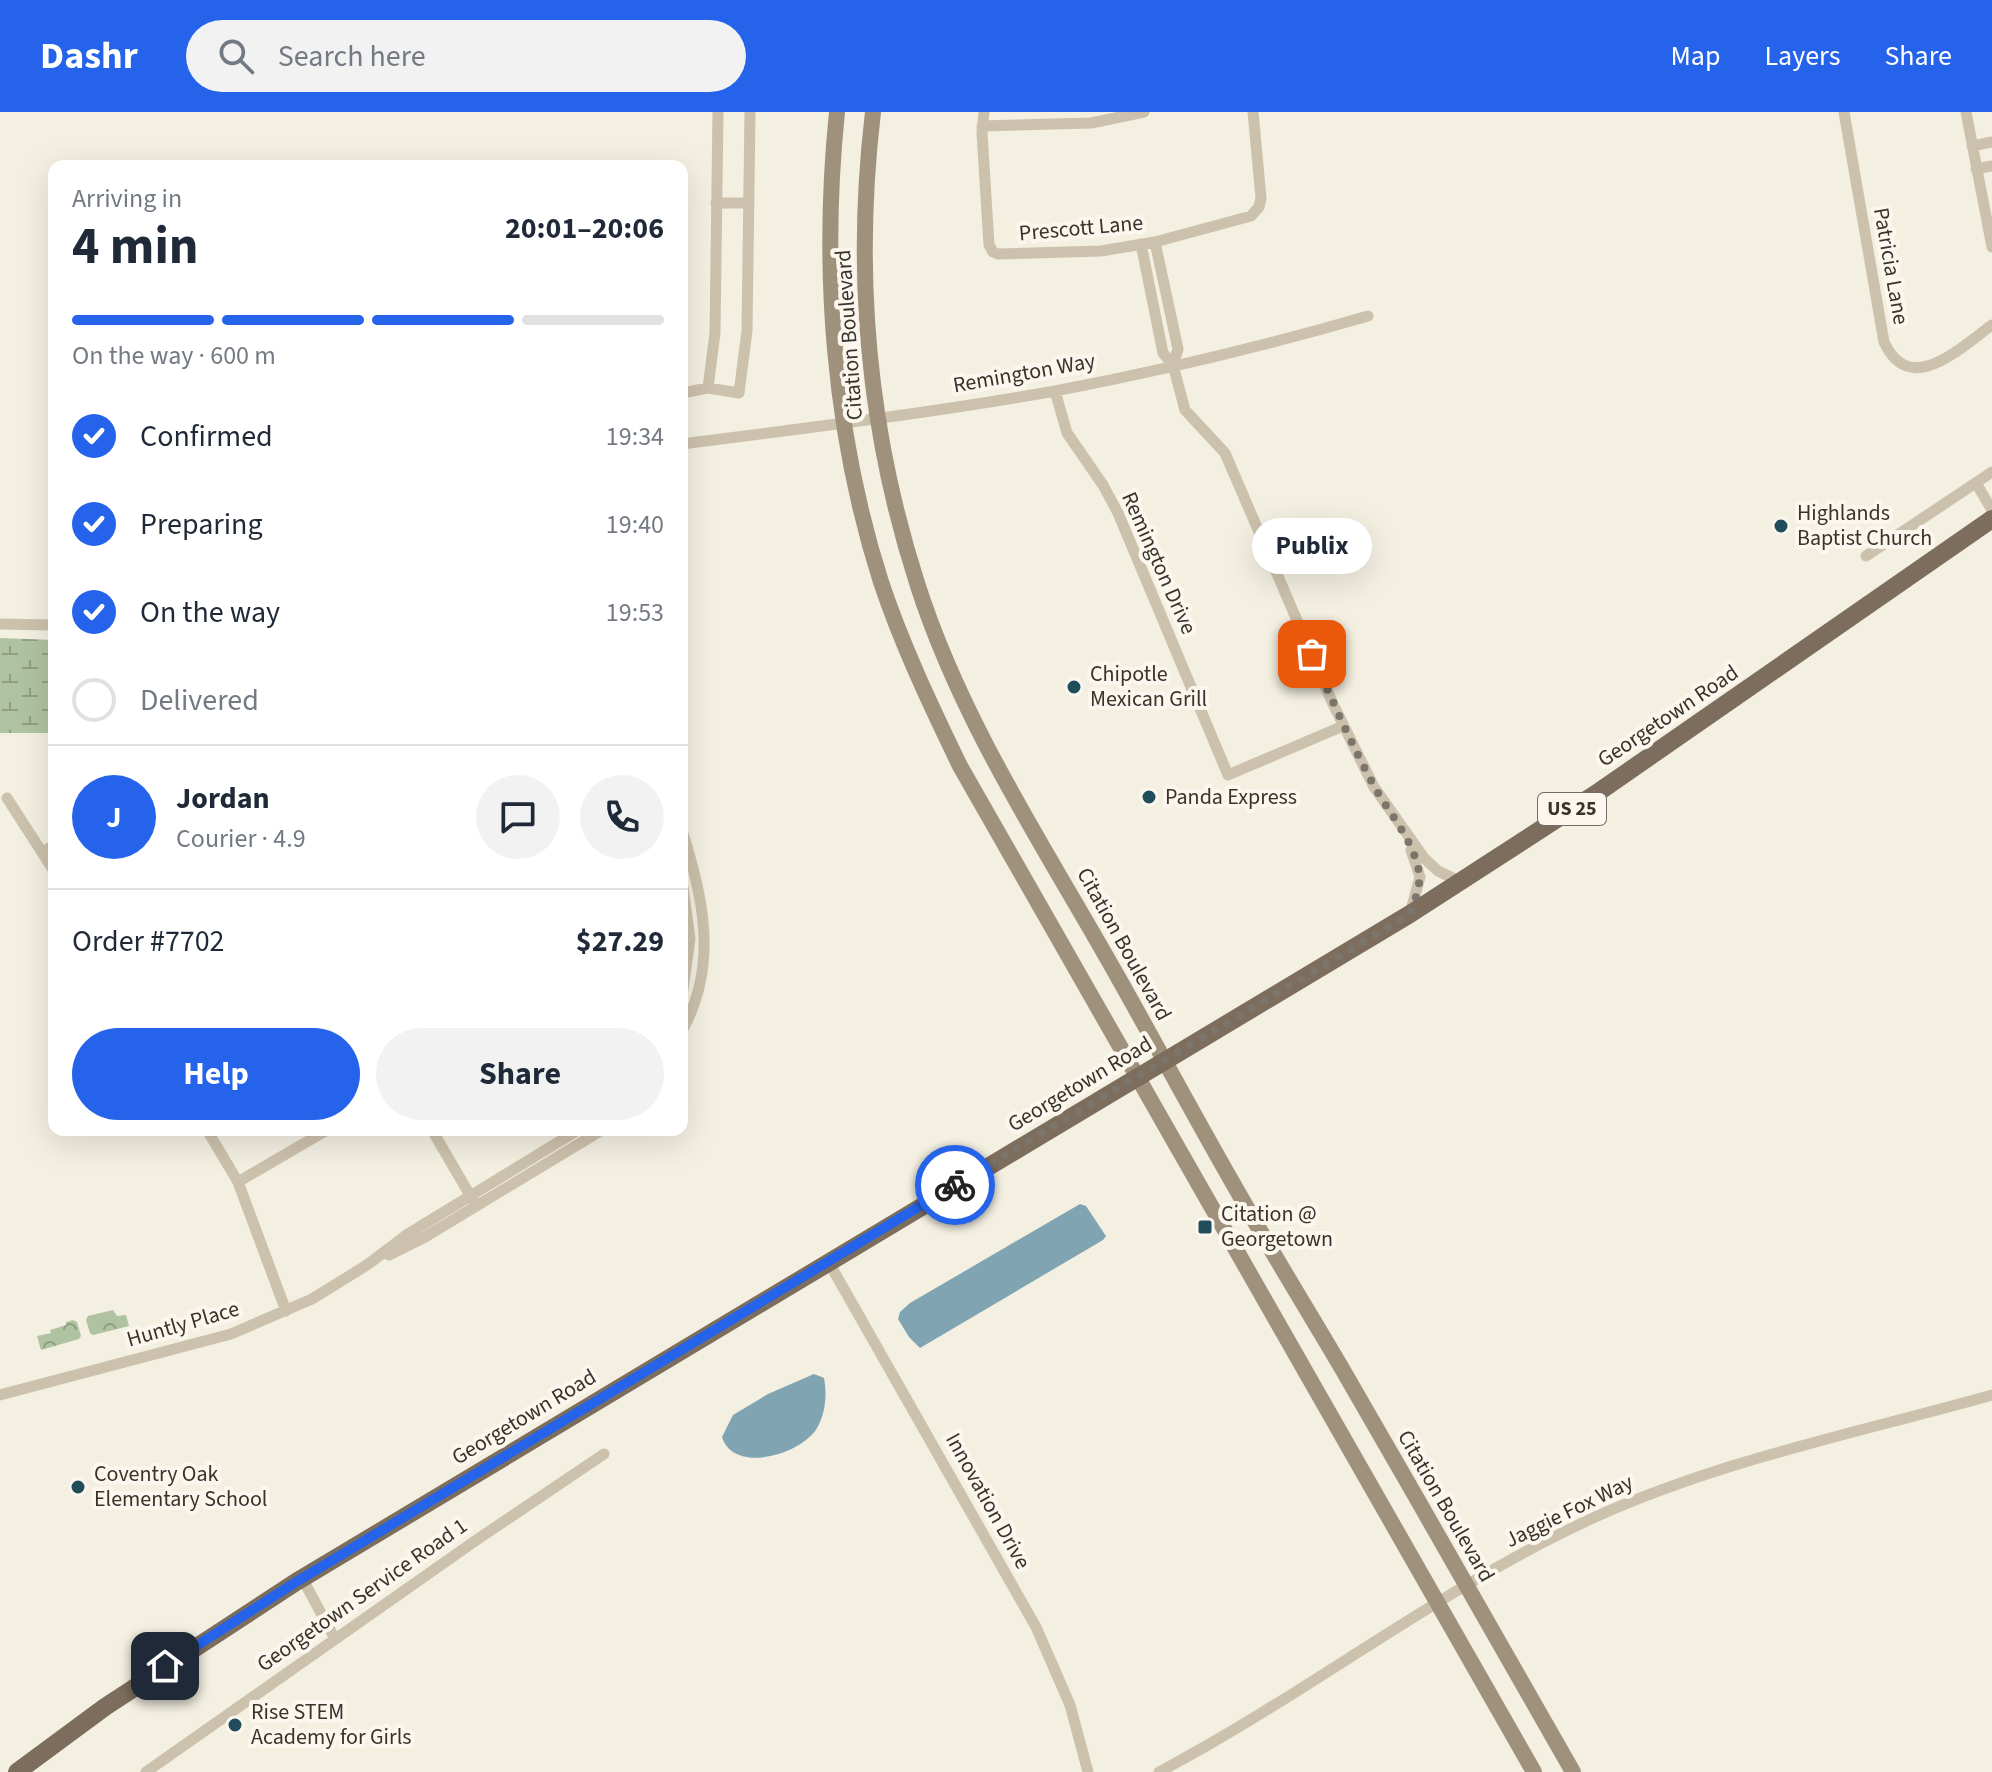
<!DOCTYPE html>
<meta charset="utf-8">
<style>
:root{--surface:#fff;--page:#f2f2f3;--text:#1f2937;--muted:#747a83;--line:#e0e1e3;--accent:#2563eb}
body{margin:0;font-family:"Source Sans 3",sans-serif;background:var(--page);color:var(--text);height:100vh;display:flex;flex-direction:column;font-size:30px;white-space:nowrap}
*{box-sizing:border-box;margin:0}
p{font-size:26px;color:var(--muted)}
.icon{flex:none;width:44px;height:44px;fill:none;stroke:currentColor;stroke-width:2;stroke-linecap:round;stroke-linejoin:round}
.map{position:relative;flex:1;overflow:hidden}
.sheet{position:absolute;left:48px;top:48px;width:640px;height:976px;display:flex;flex-direction:column;background:var(--surface);border-radius:16px;box-shadow:0 8px 32px #0002}
.sheet>*{flex:none}
.pin{position:absolute;display:grid;place-items:center;width:68px;height:68px;color:#fff;margin:-34px;border-radius:16px;box-shadow:0 4px 12px #0006}
.courier{position:absolute;display:grid;place-items:center;width:80px;height:80px;margin:-40px;border:6px solid #2563eb;border-radius:50%;background:#fff;color:#222;box-shadow:0 2px 10px #0007}
.bubble{position:absolute;height:56px;border-radius:28px;background:var(--surface);box-shadow:0 8px 32px #0002;font-size:26px;font-weight:700;line-height:56px;text-align:center}
.head em{font-style:normal;font-weight:700}
.head div{display:flex;flex-direction:column-reverse}
.head{display:flex;align-items:center;justify-content:space-between;height:136px;padding:0 24px}
h1{font-size:52px;font-weight:700;line-height:60px}
.bar{display:grid;grid-template-columns:repeat(4,1fr);gap:12px 8px;align-content:center;height:96px;padding:0 24px}
.bar i{height:10px;border-radius:6px;background:var(--line)}
.bar .current{background:var(--accent)}
.bar p{grid-column:span 4}
.line{display:flex;align-items:center;gap:20px;padding:0 24px;border-top:2px solid var(--line)}
.line div{flex:1}
.round{display:grid;place-items:center;flex:none;width:84px;height:84px;border-radius:42px;background:var(--page)}
ol{padding:0 24px;list-style:none}
li{display:flex;align-items:center;gap:24px;height:88px}
li p{margin-inline-start:auto}
li .icon{padding:8px;border-radius:50%;background:var(--accent);color:#fff;stroke-width:4}
li:last-child{color:var(--muted)}
li i{width:44px;height:44px;border:4px solid var(--line);border-radius:50%}
.cta{display:flex;gap:16px;margin-top:auto;padding:16px 24px}
.cta a{flex:1;height:92px;border-radius:48px;background:var(--accent);color:#fff;font-size:32px;font-weight:700;line-height:92px;text-align:center}
.cta a+a{background:var(--page);color:var(--text)}
header{display:flex;align-items:center;gap:48px;box-sizing:border-box;height:112px;padding:0 40px;background:var(--accent);color:#fff}
header strong{font-size:38px}
nav{display:flex;gap:44px;margin-inline-start:auto;font-size:28px}
.search{width:560px;height:72px;background:var(--page);display:flex;align-items:center;gap:20px;box-sizing:border-box;padding:0 28px;border-radius:44px;color:var(--muted);font-size:30px}
.map>svg:first-child{display:block}
.forest{fill:url(#forest-crowns)}
.wetland{fill:url(#wetland-marsh)}
.water{fill:#80a4b1}
.lines{fill:none;stroke-linecap:round;stroke-linejoin:round}
.minor{stroke:#ccc1ac;stroke-width:11}
.secondary{stroke:#a0917d;stroke-width:16}
.primary{stroke:#7c6d5c;stroke-width:18}
.done{stroke:#7b756b;stroke-width:8;stroke-dasharray:0 14.4}
.route{stroke:#2563eb;stroke-width:10}
.poi-dot{fill:#204c5c;stroke:#fbf7ee;stroke-width:3}
.labels{text-anchor:middle;dominant-baseline:central;stroke-width:8;stroke-linejoin:round;paint-order:stroke}
.shield{fill:#fbf7ee;stroke:#746e66;stroke-width:2}
.shield-label{font-size:20px;font-weight:bold;fill:#3a332b}
.street-label{font-size:22px;fill:#3a332b;stroke:#fbf7ee}
.poi-label{font-size:22px;fill:#3a332b;stroke:#fbf7ee;text-anchor:start}
</style>
<header>
<strong>Dashr</strong>
<div class="search"><svg class="icon" aria-label="search" viewBox="0 0 24 24"><circle cx="10" cy="10" r="6"/><path d="M15 15l6 6"/></svg>Search here</div>
<nav><a>Map</a><a>Layers</a><a>Share</a></nav>
</header>
<div class="map">
<svg width="1992" height="1660" viewBox="0 0 1992 1660">
<defs>
<pattern id="forest-crowns" width="20" height="18" patternUnits="userSpaceOnUse" patternTransform="scale(2)"><rect width="20" height="18" fill="#b0c3a0"/><path d="M2 6a3 3 0 1 1 6 0M12 15a3 3 0 1 1 6 0" fill="none" stroke="#909f83"/></pattern>
<pattern id="wetland-marsh" width="20" height="14" patternUnits="userSpaceOnUse" patternTransform="scale(2)"><rect width="20" height="14" fill="#b0c3a0"/><path d="M1 5h8M5 5V1M11 12h8M15 12V8" fill="none" stroke="#909f83"/></pattern>
</defs>
<rect width="100%" height="100%" fill="#f3efe1"/>
<path class="forest" d="M113,1198L117,1204L126,1203L129,1214L93,1223L90,1221L86,1208L88,1204Z
M73,1208L77,1210L81,1224L79,1227L41,1238L37,1224L51,1221L50,1218L66,1213V1210Z"/>
<path class="wetland" d="M0,526L54,528V621H0Z"/>
<path class="water" d="M1080,1092L1086,1094L1106,1124L1103,1128L920,1236L909,1225L898,1207L900,1200L910,1191Z
M814,1262L824,1266C827,1282 826,1300 817,1316C802,1342 734,1363 722,1325L733,1303L768,1282Z"/>
<g class="lines">
<path class="minor" d="M984,0L982,21L989,133L993,140L998,142L1101,139L1155,130L1251,104L1259,95L1261,86L1253,0
M1844,0L1884,230C1910,286 1960,236 1992,213
M1966,0L1992,135
M982,14L1091,11L1144,0
M1972,34L1992,30
M1976,57L1992,54
M716,91H749
M1155,130L1178,237L1173,253
M1141,132L1163,241L1173,253L1185,298L1225,341L1333,592L1374,675L1424,746L1438,759L1459,769
M708,276L715,221L718,0
M1055,279L1067,321L1103,373L1118,401L1228,663L1343,614
M682,281L708,276L739,281L747,219L750,0
M682,332C806,316 931,301 1055,279C1160,259 1265,234 1368,204
M1976,371L1992,398
M1866,444L1992,360
M0,512L54,513
M7,686L54,759
M682,718C703,786 719,852 682,919
M43,740L54,733
M682,768L690,827L682,884
M1410,802L1420,765L1411,738
M207,1018L238,1070L286,1199
M432,1018L474,1090
M238,1070L327,1018
M389,1143L425,1125L602,1018
M828,1149L1036,1515L1070,1593L1088,1660
M0,1283L231,1222L312,1187L367,1153L408,1122L578,1018
M302,1466L335,1527
M146,1660L475,1429L604,1342
M1159,1660C1307,1582 1440,1476 1593,1406C1721,1348 1857,1321 1992,1283"/>
<path class="secondary" d="M837,0C821,156 833,320 881,470C902,533 931,594 960,654L1534,1660
M873,0C854,160 868,320 918,474C963,614 1048,740 1119,867C1163,945 1205,1024 1250,1101C1280,1154 1313,1207 1344,1260C1421,1393 1497,1527 1573,1660"/>
<path class="primary" d="M17,1660L105,1595L296,1470L1410,802L1600,679L1992,407"/>
</g>
<g class="lines">
<path class="done" d="M955,1073L1410,802C1415,788 1421,774 1419,760C1413,727 1388,700 1373,672C1350,629 1331,586 1312,542"/>
<path class="route" d="M165,1554L296,1470L955,1073"/>
</g>
<g class="poi-dot">
<circle cx="1781" cy="414" r="8"/>
<circle cx="1074" cy="575" r="8"/>
<circle cx="1149" cy="685" r="8"/>
<rect x="1197" y="1107" width="16" height="16" rx="4"/>
<circle cx="78" cy="1375" r="8"/>
<circle cx="235" cy="1613" r="8"/>
</g>
<g class="labels">
<rect class="shield" x="1538" y="681" width="68" height="32" rx="6"/>
<g class="shield-label">
<text x="1572" y="697">US 25</text>
</g>
<g class="street-label">
<text transform="translate(1081 116) rotate(-5)">Prescott Lane</text>
<text transform="translate(1891 154) rotate(80)">Patricia Lane</text>
<text transform="translate(849 223) rotate(-94)">Citation Boulevard</text>
<text transform="translate(1024 261) rotate(-10)">Remington Way</text>
<text transform="translate(1159 451) rotate(66)">Remington Drive</text>
<text transform="translate(1668 604) rotate(-34)">Georgetown Road</text>
<text transform="translate(1124 832) rotate(61)">Citation Boulevard</text>
<text transform="translate(1080 972) rotate(-31)">Georgetown Road</text>
<text transform="translate(183 1212) rotate(-16)">Huntly Place</text>
<text transform="translate(524 1305) rotate(-31)">Georgetown Road</text>
<text transform="translate(988 1389) rotate(61)">Innovation Drive</text>
<text transform="translate(1446 1394) rotate(60)">Citation Boulevard</text>
<text transform="translate(1569 1399) rotate(-26)">Jaggie Fox Way</text>
<text transform="translate(362 1483) rotate(-35)">Georgetown Service Road 1</text>
</g>
<g class="poi-label">
<text x="1797" y="401">Highlands<tspan x="1797" dy="25">Baptist Church</tspan></text>
<text x="1090" y="562">Chipotle<tspan x="1090" dy="25">Mexican Grill</tspan></text>
<text x="1165" y="685">Panda Express</text>
<text x="1221" y="1102">Citation @<tspan x="1221" dy="25">Georgetown</tspan></text>
<text x="94" y="1362">Coventry Oak<tspan x="94" dy="25">Elementary School</tspan></text>
<text x="251" y="1600">Rise STEM<tspan x="251" dy="25">Academy for Girls</tspan></text>
</g>
</g>
</svg>
<div class="pin" style="left:1312px;top:542px;background:#ea580c"><svg class="icon" aria-label="bag" viewBox="0 0 24 24"><path d="M5 8h14l-1 12H6zM9 8a3 3 0 0 1 6 0"/></svg></div>
<div class="pin" style="left:165px;top:1554px;background:#1f2937"><svg class="icon" aria-label="home" viewBox="0 0 24 24"><path d="M3 11l9-7 9 7M6 9v11h12V9"/></svg></div>
<div class="courier" style="left:955px;top:1073px"><svg class="icon" aria-label="bike" viewBox="0 0 24 24"><circle cx="6" cy="16" r="4"/><circle cx="18" cy="16" r="4"/><path d="M6 16l4-8h5l3 8M10 8l3 8H6M13 5h3"/></svg></div>
<div class="bubble" style="left:1252px;top:406px;width:120px">Publix</div>
<section class="sheet">
<div class="head"><div><h1>4 min</h1><p>Arriving in</p></div><em>20:01–20:06</em></div>
<div class="bar"><i class="current"></i><i class="current"></i><i class="current"></i><i></i><p>On the way · 600 m</p></div>
<ol>
<li><svg class="icon" aria-label="check" viewBox="0 0 24 24"><path d="M5 12l5 5 9-10"/></svg>Confirmed<p>19:34</p></li>
<li><svg class="icon" aria-label="check" viewBox="0 0 24 24"><path d="M5 12l5 5 9-10"/></svg>Preparing<p>19:40</p></li>
<li><svg class="icon" aria-label="check" viewBox="0 0 24 24"><path d="M5 12l5 5 9-10"/></svg>On the way<p>19:53</p></li>
<li><i></i>Delivered</li>
</ol>
<div class="line" style="height:144px"><b class="round" style="background:var(--accent);color:#fff">J</b><div><b>Jordan</b><p>Courier · 4.9</p></div><a class="round"><svg class="icon" aria-label="chat" viewBox="0 0 24 24"><path d="M4 5h16v11H9l-5 4z"/></svg></a><a class="round"><svg class="icon" aria-label="phone" viewBox="0 0 24 24"><path d="M5 4h4l2 5-3 2q2 4 5 5l2-3 5 2v4C11 20 4 13 5 4z"/></svg></a></div>
<div class="line" style="height:104px"><div>Order #7702</div><b>$27.29</b></div>
<div class="cta"><a>Help</a><a>Share</a></div>
</section>
</div>
